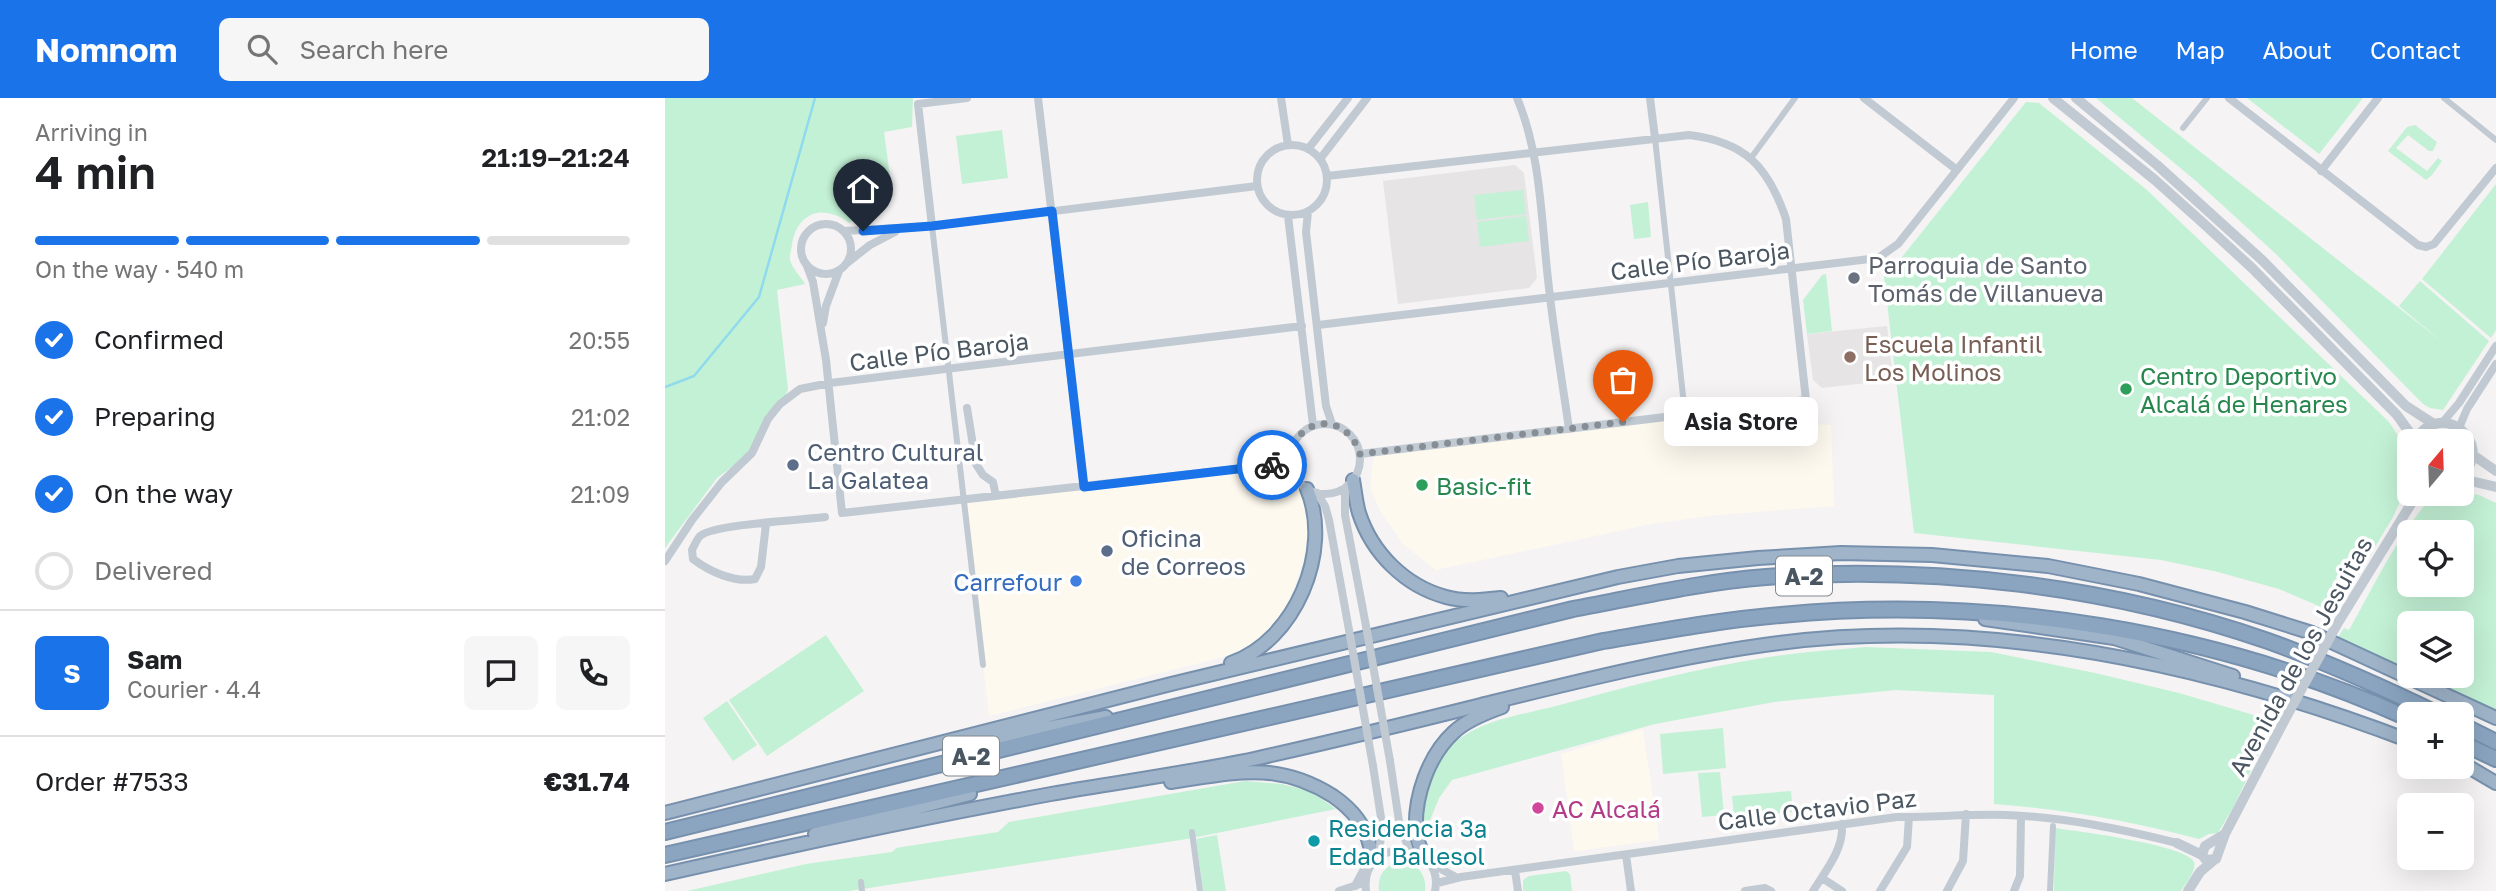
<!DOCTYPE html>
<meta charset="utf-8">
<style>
:root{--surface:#fff;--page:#f6f6f6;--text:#202124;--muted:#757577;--line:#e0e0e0;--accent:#1a73e8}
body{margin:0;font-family:"Golos Text",sans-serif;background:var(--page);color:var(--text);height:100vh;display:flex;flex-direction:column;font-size:26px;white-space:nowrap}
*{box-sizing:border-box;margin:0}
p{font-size:23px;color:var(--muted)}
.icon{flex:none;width:38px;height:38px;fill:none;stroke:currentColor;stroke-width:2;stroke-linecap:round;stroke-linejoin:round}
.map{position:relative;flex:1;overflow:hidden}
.panel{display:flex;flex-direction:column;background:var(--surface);width:665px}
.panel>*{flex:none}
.needle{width:46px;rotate:19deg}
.fabs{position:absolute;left:1732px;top:331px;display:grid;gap:14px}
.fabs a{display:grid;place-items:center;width:77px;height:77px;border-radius:10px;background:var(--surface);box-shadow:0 7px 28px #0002;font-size:35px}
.pin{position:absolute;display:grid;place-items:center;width:60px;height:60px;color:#fff;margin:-72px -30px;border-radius:50% 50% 50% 0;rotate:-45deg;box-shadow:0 0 7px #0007}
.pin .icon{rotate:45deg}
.courier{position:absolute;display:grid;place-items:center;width:70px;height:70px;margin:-35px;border:5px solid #1a73e8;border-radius:50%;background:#fff;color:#222;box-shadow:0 2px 9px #0007}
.bubble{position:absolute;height:49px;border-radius:10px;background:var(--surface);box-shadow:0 7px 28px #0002;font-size:23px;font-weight:600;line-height:49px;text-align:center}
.head em{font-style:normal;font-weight:600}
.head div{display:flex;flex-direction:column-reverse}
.head{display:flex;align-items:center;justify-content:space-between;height:119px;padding:0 35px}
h1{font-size:46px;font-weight:600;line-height:52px}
.bar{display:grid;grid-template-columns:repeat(4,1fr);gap:10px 7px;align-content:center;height:84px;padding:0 35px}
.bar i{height:9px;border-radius:5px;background:var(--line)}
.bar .current{background:var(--accent)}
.bar p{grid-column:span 4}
.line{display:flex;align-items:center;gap:18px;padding:0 35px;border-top:2px solid var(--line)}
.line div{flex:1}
.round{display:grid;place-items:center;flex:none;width:74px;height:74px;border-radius:10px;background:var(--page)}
ol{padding:0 35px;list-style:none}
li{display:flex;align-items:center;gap:21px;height:77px}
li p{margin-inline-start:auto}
li .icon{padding:7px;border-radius:50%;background:var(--accent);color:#fff;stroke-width:4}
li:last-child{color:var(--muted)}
li i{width:38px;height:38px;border:4px solid var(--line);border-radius:50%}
header{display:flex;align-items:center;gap:42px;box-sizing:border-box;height:98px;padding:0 35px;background:var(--accent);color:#fff}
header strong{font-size:33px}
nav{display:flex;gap:38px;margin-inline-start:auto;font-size:24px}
.search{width:490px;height:63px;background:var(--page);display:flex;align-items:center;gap:18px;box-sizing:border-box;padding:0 24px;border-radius:10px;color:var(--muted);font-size:26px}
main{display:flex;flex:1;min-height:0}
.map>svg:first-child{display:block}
.commercial{fill:#fdf9ef}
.education{fill:#e6e4e5}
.green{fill:#c3f1d5;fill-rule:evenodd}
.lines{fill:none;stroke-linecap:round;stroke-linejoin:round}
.stream{stroke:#90daee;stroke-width:2.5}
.trunk-casing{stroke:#7690ad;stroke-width:16}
.motorway-casing{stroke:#7690ad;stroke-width:18}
.pedestrian{stroke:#c1cad2;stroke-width:6}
.minor{stroke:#c1cad2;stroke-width:8}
.tertiary{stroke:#c1cad2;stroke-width:10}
.trunk{stroke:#9fb4c9;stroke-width:12}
.motorway{stroke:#8ba5c1;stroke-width:14}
.minor-bridge{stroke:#c1cad2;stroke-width:8}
.tertiary-bridge{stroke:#c1cad2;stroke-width:10}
.done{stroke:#868d94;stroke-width:7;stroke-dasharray:0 12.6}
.route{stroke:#1a73e8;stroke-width:9}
.worship-dot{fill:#6b7280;stroke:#fff;stroke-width:2.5}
.education-dot{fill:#8d6e63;stroke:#fff;stroke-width:2.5}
.leisure-dot{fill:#2e9e5b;stroke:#fff;stroke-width:2.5}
.service-dot{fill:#5c6f8a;stroke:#fff;stroke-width:2.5}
.shop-dot{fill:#3f7fe0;stroke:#fff;stroke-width:2.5}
.hotel-dot{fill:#d1479c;stroke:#fff;stroke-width:2.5}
.culture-dot{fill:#0f9aa8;stroke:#fff;stroke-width:2.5}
.labels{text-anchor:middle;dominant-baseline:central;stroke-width:7;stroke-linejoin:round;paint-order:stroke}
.shield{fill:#fff;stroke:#808990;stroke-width:2}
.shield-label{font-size:23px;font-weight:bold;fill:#4a5661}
.street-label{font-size:24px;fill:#4a5661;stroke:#fff}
.worship-label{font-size:24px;fill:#5b616d;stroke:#fff;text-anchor:start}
.education-label{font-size:24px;fill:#785e54;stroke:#fff;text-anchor:start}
.leisure-label{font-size:24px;fill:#27864d;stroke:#fff;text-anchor:start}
.service-label{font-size:24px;fill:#4e5e75;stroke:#fff;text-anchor:start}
.shop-label{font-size:24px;fill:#366cbe;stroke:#fff;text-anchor:end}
.hotel-label{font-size:24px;fill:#b23c85;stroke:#fff;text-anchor:start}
.culture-label{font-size:24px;fill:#0d838f;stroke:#fff;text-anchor:start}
</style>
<header>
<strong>Nomnom</strong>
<div class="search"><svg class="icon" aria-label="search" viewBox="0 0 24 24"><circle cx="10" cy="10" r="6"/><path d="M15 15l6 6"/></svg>Search here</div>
<nav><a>Home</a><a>Map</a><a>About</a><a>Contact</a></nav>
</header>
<main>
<section class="panel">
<div class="head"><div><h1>4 min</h1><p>Arriving in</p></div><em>21:19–21:24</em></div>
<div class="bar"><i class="current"></i><i class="current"></i><i class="current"></i><i></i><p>On the way · 540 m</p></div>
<ol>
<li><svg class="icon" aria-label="check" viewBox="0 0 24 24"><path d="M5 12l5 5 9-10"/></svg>Confirmed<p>20:55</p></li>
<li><svg class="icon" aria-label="check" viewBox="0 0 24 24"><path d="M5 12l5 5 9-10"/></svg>Preparing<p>21:02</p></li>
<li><svg class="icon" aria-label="check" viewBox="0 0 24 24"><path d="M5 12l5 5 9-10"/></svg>On the way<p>21:09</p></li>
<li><i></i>Delivered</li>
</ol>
<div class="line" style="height:126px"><b class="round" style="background:var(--accent);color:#fff">S</b><div><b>Sam</b><p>Courier · 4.4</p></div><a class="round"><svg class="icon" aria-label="chat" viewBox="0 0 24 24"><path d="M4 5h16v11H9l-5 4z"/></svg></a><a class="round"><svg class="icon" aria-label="phone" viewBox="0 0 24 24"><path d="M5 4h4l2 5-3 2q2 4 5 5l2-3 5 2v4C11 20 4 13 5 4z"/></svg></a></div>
<div class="line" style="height:91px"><div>Order #7533</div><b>€31.74</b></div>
</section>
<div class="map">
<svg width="1831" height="793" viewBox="0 0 1831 793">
<rect width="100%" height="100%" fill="#f5f3f3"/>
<path class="commercial" d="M1141,302L1144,322L1147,326L1166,327L1169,408L1052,417L986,426L771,472L738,446L715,413L705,390L709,354Z
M625,365L629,378L642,391L645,419L639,462L623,508L599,538L570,556L324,618L299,402Z
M978,631L994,742L911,753L909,752L896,656Z"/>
<path class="education" d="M850,67L859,75L872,180L864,190L733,206L718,83Z
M1222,228L1228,282L1157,290L1148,282L1142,236Z"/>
<path class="green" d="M0,0H248L247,29L219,34L227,93L184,99L187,123L184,125C159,106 133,113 127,146C127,150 124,158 125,162C127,170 136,179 140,186L112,192L123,291L121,297L80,359L52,380L0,450Z
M1431,0H1467L1776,243L1734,208L1755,183L1824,243L1778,312L1765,310L1758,306L1611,156L1531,83Z
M1582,0H1698L1654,56Z
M1361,4L1374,5L1482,92L1724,324L1736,342L1739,395L1728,419L1670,515L1614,491L1553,474L1496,462L1249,435L1218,170L1237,159Z
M1750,27L1772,44L1768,53H1764L1743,37L1731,50L1762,73L1773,60L1777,63L1767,77L1761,82L1723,53L1742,29Z
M337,32L343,80L297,86L291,38Z
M1831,86V232L1826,240L1757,181Z
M858,92L861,116L812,122L809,97Z
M983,104L986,139L969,141L965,107Z
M861,118L864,143L815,149L812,124Z
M1161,176L1167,233L1142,236L1138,202L1157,177Z
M1802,395L1814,397L1831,405V613L1756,578H1797V525H1745V572L1673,539L1679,530L1684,532C1709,488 1732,438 1766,400ZM1745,434H1797V486H1745Z
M161,537L199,593L102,658L64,602Z
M1200,549L1326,554L1430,575L1514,595L1609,623L1569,708L1553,735L1544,736L1534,741C1466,723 1399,711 1329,706V597L1231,592L1109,604L990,626L787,682L774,700L762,730H755C759,705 761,675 779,655C809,621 854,618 895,607C964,588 1033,570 1104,559C1136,554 1168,552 1200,549Z
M62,603L92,647L68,663L38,620Z
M1058,630L1061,670L998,676L995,636Z
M1055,674L1059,717L1037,719L1033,675Z
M580,683L616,686L645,693L671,711L522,741L184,793H22L141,766L227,754L231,750L333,734L344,724Z
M1126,693L1128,714L1069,719L1067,698Z
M1390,730C1411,733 1522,747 1529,764C1532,773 1520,786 1516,793H1389Z
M552,737L561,793H538L531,741Z
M738,763C753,766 762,777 760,793H714C712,776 721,766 738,763Z
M901,773L905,776L907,793H858V782L864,778Z"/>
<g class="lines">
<path class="stream" d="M0,289L29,278L94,199L150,0"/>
<defs>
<path id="trunk" d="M688,382C690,393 691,405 694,415C707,455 740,488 781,499C799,504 818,502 836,500
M1320,521L1449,540L1568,578
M566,565C630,543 668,453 642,391
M308,644L441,619
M1797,665L1831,685
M506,684C568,675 611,662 668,698C687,711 700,726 705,748
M0,715L506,586L953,479L1013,468L1093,460L1176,455L1267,457L1383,468L1474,486L1580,514L1647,535L1831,620
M150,736L305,696
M759,760C756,752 752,742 751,734C749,699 763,658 789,634C802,622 820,615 837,609
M0,776C128,747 257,720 386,696C454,684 522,675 589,661C665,644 740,626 816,607C914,583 1013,558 1114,545C1328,518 1545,567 1745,643"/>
<path id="motorway" d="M1797,627L1831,644
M1797,645L1831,661
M0,734L908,511C972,499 1036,484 1101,479C1269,467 1444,488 1603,543C1661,564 1717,589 1773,616
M0,757L938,543C997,533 1056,522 1116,517C1328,497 1551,533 1745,621"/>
</defs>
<use href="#trunk" class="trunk-casing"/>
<use href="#motorway" class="motorway-casing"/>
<path class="pedestrian" d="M1779,0L1831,42
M1518,30L1542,0
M990,40L1020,316
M1086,60L1130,0
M267,128L318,567
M527,734L535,793
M196,784L197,793
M1385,793L1388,728"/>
<path class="minor" d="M373,0L419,389
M616,0L623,47
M852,0C876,57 876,120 883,181C888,231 897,281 904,331
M985,0L990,40
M1199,0L1292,72
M1564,0L1753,147L1761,149L1769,146L1831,70
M592 82a35 35 0 1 1 70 0a35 35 0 1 1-70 0Z
M643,51L683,0
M655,61L702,0
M1656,73L1713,0
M662,78L1024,37C1080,44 1103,68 1121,121L1141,302L695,356
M643,114L641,134L661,308L667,326
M623,118L648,327
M136 151a25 25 0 1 1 50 0a25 25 0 1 1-50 0Z
M267,128L253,6L302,0
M179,133L267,128L592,88
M182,165L205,147L230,134
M142,168L148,184L161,262L177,415L625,365
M158,225L161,208L174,173
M653,227L1213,160L1233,146L1349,0
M302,310L311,366L318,377L328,384L331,398
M1777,325L1794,305L1831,248
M625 361a35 35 0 1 1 70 0a35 35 0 1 1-70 0Z
M1794,330L1802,311L1831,266
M680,390V417L701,528
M652,395L660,408L664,422L684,532
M101,426L96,469L90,481C70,485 45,474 28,461L27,452C29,448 32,441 35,438C49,426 137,422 160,419
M0,463L27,422L57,384L87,355L103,321L115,306L135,291L165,285L637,228
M725,663L734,723L744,752
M708,668L717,726L714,758
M758,750L774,770L789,778
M961,757L966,793
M850,773L853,793
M1157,780L1177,793
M772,785L796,779L1232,719C1269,719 1305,716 1341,717C1400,719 1456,731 1512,745
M690,788L706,758
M674,793L695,786
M701,793C694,736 781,742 770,793
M1080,793L1100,790L1106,793
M1148,793C1161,772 1179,751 1177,726
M1215,793L1242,749L1244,719
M1282,793L1298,763L1301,716
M1349,793L1355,778L1356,718"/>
<path class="tertiary" d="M1388,0L1490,82L1538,125L1587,170L1732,317L1750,342
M1411,0L1492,67L1597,162L1741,308L1769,326
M1750,343C1775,299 1831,345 1797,377
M1808,357L1831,373
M1797,381L1831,389
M1671,528L1749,401L1755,396
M1512,745L1537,757L1541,762L1551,761L1560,736L1619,623
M1537,757L1540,748L1560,736
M1523,793L1535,774L1549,762"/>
<use href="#trunk" class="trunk"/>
<use href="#motorway" class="motorway"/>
<path class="minor-bridge" d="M701,528L725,663
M684,532L708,668"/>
<path class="tertiary-bridge" d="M1619,623L1671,528"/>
</g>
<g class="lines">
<path class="done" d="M607,367L625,365C627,318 681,311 695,356L958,324"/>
<path class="route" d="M198,133L267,128L387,113L419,389L607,367"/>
</g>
<circle class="worship-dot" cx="1189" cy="180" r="7"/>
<circle class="education-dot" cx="1185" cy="259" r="7"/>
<g class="leisure-dot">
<circle cx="1461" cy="291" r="7"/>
<circle cx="757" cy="387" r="7"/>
</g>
<g class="service-dot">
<circle cx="128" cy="367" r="7"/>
<circle cx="442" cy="453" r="7"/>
</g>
<circle class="shop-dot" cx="411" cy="483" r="7"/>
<circle class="hotel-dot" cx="873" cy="710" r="7"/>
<circle class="culture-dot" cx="649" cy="743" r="7"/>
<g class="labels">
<g class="shield">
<rect x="1111" y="458.5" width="56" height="39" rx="5"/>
<rect x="278" y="638.5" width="56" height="39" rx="5"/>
</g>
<g class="shield-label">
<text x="1139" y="478">A-2</text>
<text x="306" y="658">A-2</text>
</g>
<g class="street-label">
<text transform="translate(1035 162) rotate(-7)">Calle Pío Baroja</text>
<text transform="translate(274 253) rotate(-7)">Calle Pío Baroja</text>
<text transform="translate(1635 558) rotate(-61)">Avenida de los Jesuitas</text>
<text transform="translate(1152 711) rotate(-7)">Calle Octavio Paz</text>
</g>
<g class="worship-label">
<text x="1203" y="166">Parroquia de Santo<tspan x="1203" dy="28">Tomás de Villanueva</tspan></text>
</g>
<g class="education-label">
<text x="1199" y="245">Escuela Infantil<tspan x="1199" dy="28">Los Molinos</tspan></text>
</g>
<g class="leisure-label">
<text x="1475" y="277">Centro Deportivo<tspan x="1475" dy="28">Alcalá de Henares</tspan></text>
<text x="771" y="387">Basic-fit</text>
</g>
<g class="service-label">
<text x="142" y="353">Centro Cultural<tspan x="142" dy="28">La Galatea</tspan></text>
<text x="456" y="439">Oficina<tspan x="456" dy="28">de Correos</tspan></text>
</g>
<g class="shop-label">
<text x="397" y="483">Carrefour</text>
</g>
<g class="hotel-label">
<text x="887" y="710">AC Alcalá</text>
</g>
<g class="culture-label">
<text x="663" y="729">Residencia 3ª<tspan x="663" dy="28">Edad Ballesol</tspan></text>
</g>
</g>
</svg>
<div class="fabs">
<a><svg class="needle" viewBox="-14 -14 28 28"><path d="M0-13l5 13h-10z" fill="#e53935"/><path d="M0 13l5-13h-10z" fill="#757577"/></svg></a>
<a><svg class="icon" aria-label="locate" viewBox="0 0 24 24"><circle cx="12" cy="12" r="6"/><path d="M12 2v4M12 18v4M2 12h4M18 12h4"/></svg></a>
<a><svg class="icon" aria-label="layers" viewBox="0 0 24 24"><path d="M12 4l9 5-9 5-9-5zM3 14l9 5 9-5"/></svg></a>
<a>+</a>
<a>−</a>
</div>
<div class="pin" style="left:958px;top:324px;background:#ea580c"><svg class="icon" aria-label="bag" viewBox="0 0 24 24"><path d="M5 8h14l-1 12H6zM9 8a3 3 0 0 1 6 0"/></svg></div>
<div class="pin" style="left:198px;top:133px;background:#1f2937"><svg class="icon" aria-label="home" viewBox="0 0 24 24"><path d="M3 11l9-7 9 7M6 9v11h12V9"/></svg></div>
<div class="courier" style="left:607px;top:367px"><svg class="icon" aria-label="bike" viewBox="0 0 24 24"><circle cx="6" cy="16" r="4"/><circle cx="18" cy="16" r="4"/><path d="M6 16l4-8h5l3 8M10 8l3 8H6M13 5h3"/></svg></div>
<div class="bubble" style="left:999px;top:299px;width:154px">Asia Store</div>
</div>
</main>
